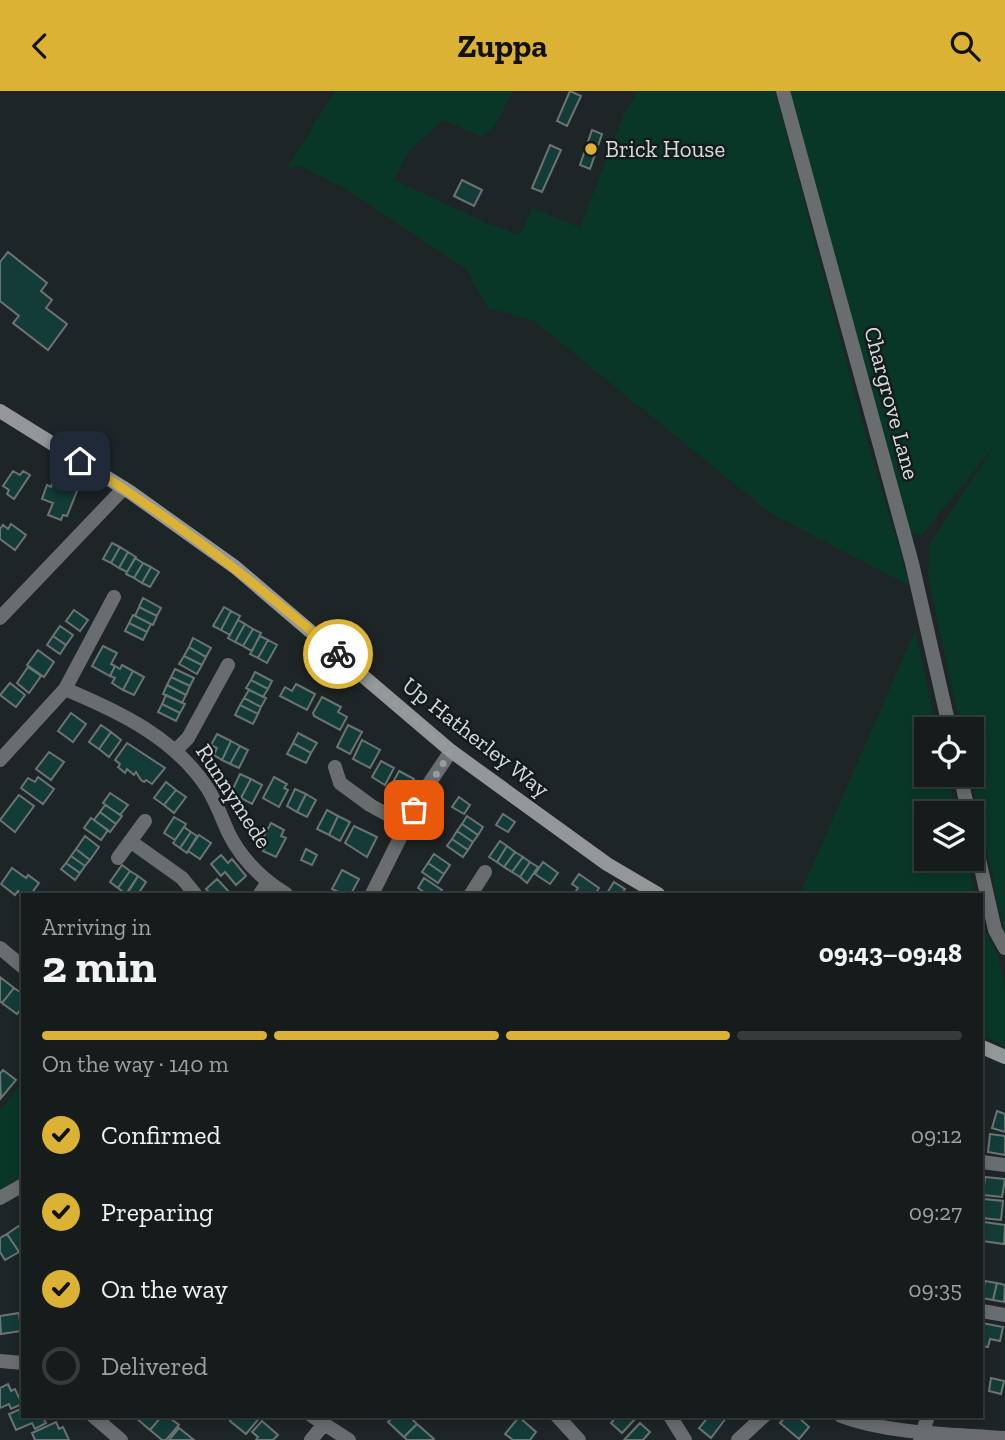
<!DOCTYPE html>
<meta charset="utf-8">
<style>
:root{--surface:#161c1c;--page:#1f2525;--text:#f1f3f6;--muted:#9ea1a3;--line:#353a3b;--accent:#dbb233}
body{margin:0;font-family:"Zilla Slab",serif;background:var(--page);color:var(--text);height:100vh;display:flex;flex-direction:column;font-size:26px;white-space:nowrap}
*{box-sizing:border-box;margin:0}
p{font-size:23px;color:var(--muted)}
.icon{flex:none;width:38px;height:38px;fill:none;stroke:currentColor;stroke-width:2;stroke-linecap:round;stroke-linejoin:round}
.map{position:relative;flex:1;overflow:hidden}
.side{position:absolute;left:21px;top:802px;width:962px;height:525px;display:flex;flex-direction:column;background:var(--surface);border-radius:0px;box-shadow:0 4px 10px #0003,0 0 0 2px var(--line)}
.side>*{flex:none}
.buttons{position:absolute;left:914px;top:626px;display:grid;gap:14px}
.buttons a{display:grid;place-items:center;width:70px;height:70px;border-radius:0px;background:var(--surface);box-shadow:0 4px 10px #0003,0 0 0 2px var(--line);font-size:35px}
.pin{position:absolute;display:grid;place-items:center;width:60px;height:60px;color:#fff;margin:-30px;border-radius:14px;box-shadow:0 4px 10px #0006}
.courier{position:absolute;display:grid;place-items:center;width:70px;height:70px;margin:-35px;border:5px solid #dbb233;border-radius:50%;background:#fff;color:#222;box-shadow:0 2px 9px #0007}
.headline em{font-style:normal;font-weight:700}
.headline div{display:flex;flex-direction:column-reverse}
.headline{display:flex;align-items:center;justify-content:space-between;height:119px;padding:0 21px}
h1{font-size:46px;font-weight:700;line-height:52px}
.bar{display:grid;grid-template-columns:repeat(4,1fr);gap:10px 7px;align-content:center;height:84px;padding:0 21px}
.bar i{height:9px;border-radius:5px;background:var(--line)}
.bar .active{background:var(--accent)}
.bar p{grid-column:span 4}
ol{padding:0 21px;list-style:none}
li{display:flex;align-items:center;gap:21px;height:77px}
li p{margin-inline-start:auto}
li .icon{padding:7px;border-radius:50%;background:var(--accent);color:#111;stroke-width:4}
li:last-child{color:var(--muted)}
li i{width:38px;height:38px;border:4px solid var(--line);border-radius:50%}
header{display:flex;justify-content:space-between;align-items:center;height:91px;padding:0 21px;background:var(--accent);color:#111;font-size:32px;font-weight:700}
.map>svg:first-child{display:block}
.green{fill:#093727}
.building{fill:#133b38;stroke:#6c7473;stroke-width:2}
.lines{fill:none;stroke-linecap:round;stroke-linejoin:round}
.street{stroke:#6a6d6f;stroke-width:14}
.secondary{stroke:#93979a;stroke-width:14}
.done{stroke:#969b9c;stroke-width:7;stroke-dasharray:0 12.6}
.route{stroke:#dbb233;stroke-width:9}
.poi-dot{fill:#dbb233;stroke:#151b1d;stroke-width:2.5}
.labels{text-anchor:middle;dominant-baseline:central;stroke-width:5;stroke-linejoin:round;paint-order:stroke}
.poi-label{font-size:23px;fill:#d6dbdc;stroke:#151b1d;text-anchor:start}
.street-label{font-size:23px;fill:#d6dbdc;stroke:#151b1d}
</style>
<header><svg class="icon" aria-label="back" viewBox="0 0 24 24"><path d="M15 5l-7 7 7 7"/></svg>Zuppa<svg class="icon" aria-label="search" viewBox="0 0 24 24"><circle cx="10" cy="10" r="6"/><path d="M15 15l6 6"/></svg></header>
<div class="map">
<svg width="1005" height="1349" viewBox="0 0 1005 1349">
<rect width="100%" height="100%" fill="#1e2526"/>
<path class="green" d="M335,0H513L491,42L485,40L482,46L443,29L408,61L394,89L487,132L520,144L533,117L580,137L624,23L638,0H775L869,356L910,495L770,422L534,230L488,217L465,177L345,98L300,75L287,77Z
M790,0H1005V846L971,684V639H961L928,485L930,453L996,353L922,444L911,443Z
M915,540L937,639H926V684H948L956,723H926V768H967L975,803H800Z
M982,833L998,864L1005,899V955L982,945Z
M23,991V1094L0,1107V1020Z"/>
<path class="building" d="M570,0L581,5L567,35L557,30Z
M592,39L602,43L590,78L580,74Z
M550,54L561,59L542,101L532,97Z
M462,89L482,99L474,115L454,105Z
M8,161L47,192L41,200L52,209L46,217L67,233L48,259L13,232L19,225L0,210V171Z
M13,380L20,384L23,380L30,384L14,408L7,403L9,399L3,395Z
M53,390L77,400L67,425L63,424L61,429L48,424L53,412L42,408L47,394L51,396Z
M11,433L26,444L15,459L0,448V438L3,434L8,438Z
M112,452L120,456L111,472L103,468Z
M120,456L128,461L119,477L111,472Z
M128,461L136,466L127,481L119,477Z
M135,467L143,472L134,487L126,483Z
M143,472L151,476L142,492L134,487Z
M151,476L159,481L150,496L142,492Z
M143,507L161,517L157,525L139,516Z
M139,516L157,525L153,534L135,525Z
M224,516L231,520L221,539L213,535Z
M74,519L88,529L80,540L66,530Z
M231,520L240,525L230,544L221,539Z
M133,524L151,533L147,541L129,532Z
M238,529L245,533L235,551L228,547Z
M129,532L147,541L143,549L125,540Z
M245,533L253,538L243,555L235,551Z
M60,535L73,544L66,554L53,545Z
M253,538L261,542L252,560L243,555Z
M53,545L66,554L60,563L47,554Z
M260,545L268,549L258,567L250,563Z
M193,547L211,557L206,566L189,556Z
M268,549L277,554L267,572L258,567Z
M103,555L117,562L111,573L115,575L110,585L92,575Z
M189,556L206,566L202,574L184,565Z
M38,559L54,571L44,586L27,574Z
M184,565L202,574L197,583L179,573Z
M122,574L133,580L123,599L112,592L115,587L110,585L115,575L120,578Z
M28,576L41,585L29,602L17,592Z
M175,578L194,587L190,595L171,586Z
M133,580L144,586L134,604L123,599Z
M255,581L272,590L268,598L251,589Z
M171,586L190,595L186,604L167,594Z
M251,589L268,598L263,606L246,597Z
M10,592L25,604L16,616L0,604Z
M296,593L315,603L307,619L280,605L285,596L292,600Z
M167,594L186,604L182,612L163,603Z
M249,599L266,607L261,616L244,607Z
M166,604L185,613L180,622L162,613Z
M322,606L341,616L338,621L347,626L340,639L314,625L313,622Z
M244,607L261,616L258,623L240,614Z
M162,613L180,622L176,630L158,621Z
M240,614L258,623L253,633L235,624Z
M71,622L86,633L73,651L58,640Z
M101,634L111,641L99,658L89,651Z
M348,634L362,641L350,663L337,656Z
M111,641L121,649L109,666L99,658Z
M298,642L317,652L311,662L293,652Z
M217,643L231,650L222,669L214,664L217,657L211,654Z
M362,649L380,659L370,677L353,668Z
M231,650L240,655L230,673L222,669Z
M127,652L165,677L152,693L146,689L144,691L141,689L136,681L134,684L127,678L125,682L118,676L120,673L115,669Z
M293,652L311,662L306,672L287,663Z
M240,655L248,659L239,677L230,673Z
M49,661L64,671L51,689L36,678Z
M381,670L394,677L385,694L372,686Z
M399,680L414,688L402,710L387,702Z
M240,683L251,688L241,707L231,702Z
M38,686L54,698L43,713L21,697L28,687L35,691Z
M274,686L287,693L284,697L288,699L279,716L263,707Z
M251,688L262,694L252,713L241,707Z
M166,691L176,699L164,714L154,707Z
M295,698L306,703L297,721L287,715Z
M176,699L186,706L174,722L164,714Z
M110,702L128,714L120,724L103,712Z
M306,703L316,709L307,726L297,721Z
M19,704L34,715L15,741L0,729Z
M459,706L470,714L464,723L452,716Z
M105,714L122,725L116,733L100,721Z
M327,719L338,725L329,744L317,738Z
M100,721L116,733L110,741L94,729Z
M503,723L515,731L508,741L496,734Z
M338,725L350,731L340,750L329,744Z
M467,725L483,736L478,744L462,733Z
M174,726L186,733L175,749L164,742Z
M91,727L108,739L101,749L84,737Z
M271,732L284,739L281,745L286,747L276,766L263,760L267,752L262,749Z
M462,733L478,744L473,751L457,740Z
M354,735L377,746L367,766L345,752Z
M184,736L191,741L180,757L173,752Z
M457,740L473,751L468,759L452,748Z
M191,741L197,745L187,762L180,757Z
M199,744L211,752L200,768L188,760Z
M85,745L99,756L90,769L76,758Z
M452,748L468,759L463,766L447,755Z
M500,750L507,755L497,771L489,766Z
M507,755L515,761L504,776L497,771Z
M76,758L90,769L85,775L71,765Z
M306,758L317,764L312,774L301,769Z
M515,761L523,766L512,781L504,776Z
M434,763L450,774L444,783L428,772Z
M221,764L228,772L232,768L246,785L236,794L225,781L221,785L211,773Z
M71,765L85,775L80,782L66,772Z
M523,766L530,771L520,786L512,781Z
M530,771L538,776L527,792L520,786Z
M543,771L558,782L550,793L535,783Z
M66,772L80,782L75,789L61,778Z
M428,772L444,783L438,792L422,781Z
M122,774L130,780L118,797L110,791Z
M12,777L26,787L28,784L39,792L31,803L23,804L18,800L15,804L1,793Z
M342,779L359,788L351,803H343L332,798Z
M130,780L138,785L126,803L118,797Z
M579,783L599,797L595,803H574L578,797L572,793Z
M138,785L146,791L138,803H127Z
M424,787L442,799L439,803H427L418,797Z
M217,788L231,803H211L206,798Z
M614,791L625,798L621,803L607,802Z
M0,886L14,897L2,912L0,910Z
M14,897L23,903V915L17,923L2,912Z
M3,979L16,989L1,1007L0,983Z
M997,1020L1005,1023V1041L992,1037Z
M990,1043L1005,1045V1064L988,1061Z
M985,1086L1005,1088L1002,1106L983,1104Z
M984,1108L1003,1110L1001,1129L982,1127Z
M984,1131L1005,1134L1004,1153L982,1150Z
M20,1134L23,1138V1159L19,1161L7,1143Z
M7,1143L19,1161L5,1169L0,1161V1147Z
M985,1190L997,1192L993,1209L982,1207Z
M997,1192L1005,1194L1004,1211L993,1209Z
M19,1222L21,1240L1,1243L0,1225Z
M982,1232L1003,1236L1000,1250L990,1248L988,1256L982,1255Z
M991,1287L1004,1290L1001,1303L989,1300Z
M8,1293L11,1300L15,1298L22,1313L11,1318L9,1313L0,1317V1297Z
M23,1317V1325H42L46,1332L35,1338L32,1332L16,1339L9,1323Z
M138,1325H162L150,1339L136,1327Z
M162,1325H167L179,1334L166,1349H162L150,1339Z
M234,1325H261L246,1343L230,1330Z
M394,1325H409L417,1333L404,1346L388,1331Z
M617,1325H634L636,1327L622,1342L611,1332Z
M709,1325H723L726,1327L711,1347L699,1337Z
M786,1325H797L809,1336L799,1348L780,1332Z
M519,1326L536,1341L530,1349H513L505,1343Z
M262,1330L278,1344L273,1349H256L258,1346L252,1341Z
M56,1331L59,1338L63,1336L69,1349H35L32,1342Z
M640,1332L650,1341L643,1349H624Z
M417,1333L434,1348L433,1349H407L404,1346Z
M179,1337L194,1349H169Z"/>
<g class="lines">
<path class="street" d="M783,0L912,472L950,639
M0,527L124,397
M65,598C120,621 175,647 208,698C216,711 222,727 228,741C241,768 262,788 286,803
M176,659L188,647L228,574
M0,669L65,598L114,506
M335,676L340,692L370,714L406,734
M960,684L969,723
M971,733L995,839L1005,857
M130,750L182,787L195,803
M118,767L145,730
M260,803L268,791
M372,803L422,703L451,660
M471,803L485,781
M0,857L23,876
M982,1071L1005,1074
M0,1107L23,1094
M982,1220L1005,1224
M0,1270L23,1272
M93,1325L121,1349
M312,1325L349,1349
M557,1325L579,1349
M670,1325L685,1349
M841,1325C889,1343 953,1343 1005,1347
M311,1349L324,1333
M738,1349L764,1325
M920,1349L928,1325"/>
<path class="secondary" d="M0,320L130,401L235,476L451,660L607,773L658,803
M982,956L1005,966"/>
</g>
<g class="lines">
<path class="done" d="M338,563L451,660L414,719"/>
<path class="route" d="M80,370C172,427 257,492 338,563"/>
</g>
<circle class="poi-dot" cx="591" cy="58" r="7"/>
<g class="labels">
<g class="poi-label">
<text x="605" y="58">Brick House</text>
</g>
<g class="street-label">
<text transform="translate(892 312) rotate(75)">Chargrove Lane</text>
<text transform="translate(476 646) rotate(38)">Up Hatherley Way</text>
<text transform="translate(234 705) rotate(57)">Runnymede</text>
</g>
</g>
</svg>
<div class="buttons">
<a><svg class="icon" aria-label="locate" viewBox="0 0 24 24"><circle cx="12" cy="12" r="6"/><path d="M12 2v4M12 18v4M2 12h4M18 12h4"/></svg></a>
<a><svg class="icon" aria-label="layers" viewBox="0 0 24 24"><path d="M12 4l9 5-9 5-9-5zM3 14l9 5 9-5"/></svg></a>
</div>
<div class="pin" style="left:414px;top:719px;background:#ea580c"><svg class="icon" aria-label="bag" viewBox="0 0 24 24"><path d="M5 8h14l-1 12H6zM9 8a3 3 0 0 1 6 0"/></svg></div>
<div class="pin" style="left:80px;top:370px;background:#1f2937"><svg class="icon" aria-label="home" viewBox="0 0 24 24"><path d="M3 11l9-7 9 7M6 9v11h12V9"/></svg></div>
<div class="courier" style="left:338px;top:563px"><svg class="icon" aria-label="bike" viewBox="0 0 24 24"><circle cx="6" cy="16" r="4"/><circle cx="18" cy="16" r="4"/><path d="M6 16l4-8h5l3 8M10 8l3 8H6M13 5h3"/></svg></div>
<section class="side">
<div class="headline"><div><h1>2 min</h1><p>Arriving in</p></div><em>09:43–09:48</em></div>
<div class="bar"><i class="active"></i><i class="active"></i><i class="active"></i><i></i><p>On the way · 140 m</p></div>
<ol>
<li><svg class="icon" aria-label="check" viewBox="0 0 24 24"><path d="M5 12l5 5 9-10"/></svg>Confirmed<p>09:12</p></li>
<li><svg class="icon" aria-label="check" viewBox="0 0 24 24"><path d="M5 12l5 5 9-10"/></svg>Preparing<p>09:27</p></li>
<li><svg class="icon" aria-label="check" viewBox="0 0 24 24"><path d="M5 12l5 5 9-10"/></svg>On the way<p>09:35</p></li>
<li><i></i>Delivered</li>
</ol>
</section>
</div>
